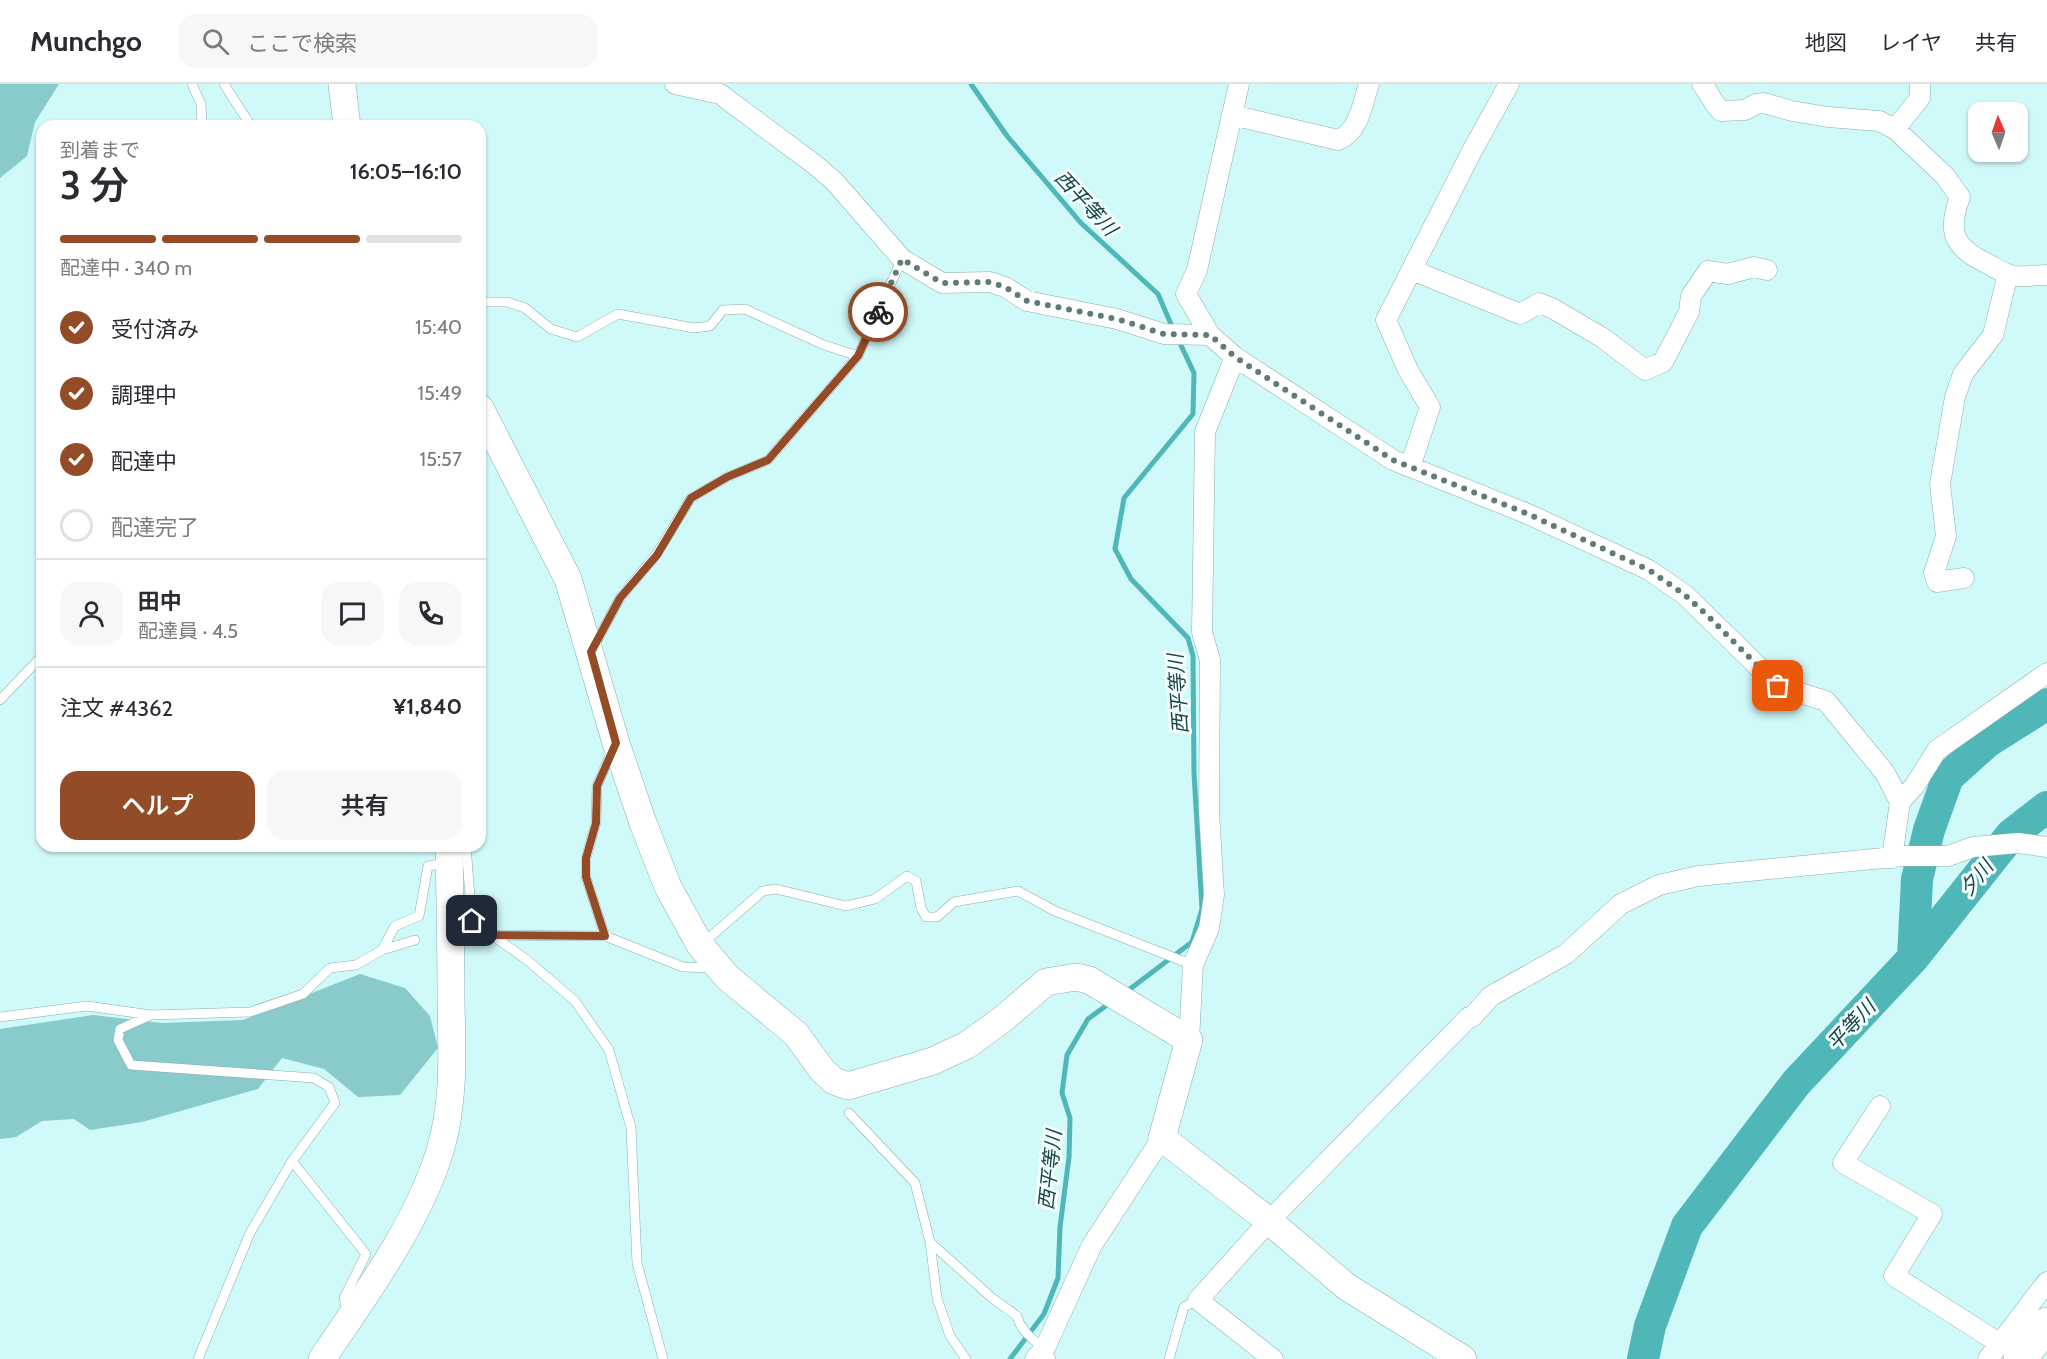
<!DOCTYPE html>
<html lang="ja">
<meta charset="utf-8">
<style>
:root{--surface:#fff;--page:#f7f7f7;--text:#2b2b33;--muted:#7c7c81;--line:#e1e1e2;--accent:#934c27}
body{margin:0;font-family:Cabin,"Noto Sans JP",sans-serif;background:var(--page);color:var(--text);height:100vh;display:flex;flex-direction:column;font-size:22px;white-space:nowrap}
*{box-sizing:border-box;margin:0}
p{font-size:20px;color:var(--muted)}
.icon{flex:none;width:33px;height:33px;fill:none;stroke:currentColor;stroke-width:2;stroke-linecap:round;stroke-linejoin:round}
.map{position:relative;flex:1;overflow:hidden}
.drawer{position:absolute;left:36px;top:36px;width:450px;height:732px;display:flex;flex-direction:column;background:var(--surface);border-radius:18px;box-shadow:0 2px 4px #0004}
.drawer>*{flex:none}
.needle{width:39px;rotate:358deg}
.controls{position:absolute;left:1968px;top:18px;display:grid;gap:12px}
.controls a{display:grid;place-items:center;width:60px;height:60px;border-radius:12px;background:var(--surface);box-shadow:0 2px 4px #0004;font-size:30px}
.pin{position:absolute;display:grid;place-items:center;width:51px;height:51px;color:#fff;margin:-26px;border-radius:12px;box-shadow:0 3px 9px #0006}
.courier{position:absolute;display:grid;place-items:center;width:60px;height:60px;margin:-30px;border:4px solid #934c27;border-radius:50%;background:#fff;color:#222;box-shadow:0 2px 8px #0007}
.summary em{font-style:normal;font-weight:600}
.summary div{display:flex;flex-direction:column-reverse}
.summary{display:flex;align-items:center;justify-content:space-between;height:102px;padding:0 24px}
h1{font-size:39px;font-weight:600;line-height:45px}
.bar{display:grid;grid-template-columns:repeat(4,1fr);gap:9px 6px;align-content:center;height:72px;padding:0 24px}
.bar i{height:8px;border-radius:4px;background:var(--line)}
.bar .current{background:var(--accent)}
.bar p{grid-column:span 4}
.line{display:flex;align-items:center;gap:15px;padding:0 24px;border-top:2px solid var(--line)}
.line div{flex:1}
.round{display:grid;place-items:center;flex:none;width:63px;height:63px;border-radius:18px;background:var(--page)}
ol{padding:0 24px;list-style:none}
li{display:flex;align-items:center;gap:18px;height:66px}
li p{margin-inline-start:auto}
li .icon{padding:6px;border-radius:50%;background:var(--accent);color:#fff;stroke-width:4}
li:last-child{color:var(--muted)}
li i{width:33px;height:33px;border:3px solid var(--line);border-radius:50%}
.cta{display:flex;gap:12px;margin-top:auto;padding:12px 24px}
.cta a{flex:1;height:69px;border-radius:18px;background:var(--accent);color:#fff;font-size:24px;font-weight:600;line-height:69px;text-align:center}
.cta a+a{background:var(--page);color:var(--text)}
header{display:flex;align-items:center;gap:36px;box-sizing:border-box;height:84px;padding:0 30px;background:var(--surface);border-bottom:2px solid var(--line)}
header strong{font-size:28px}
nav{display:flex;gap:33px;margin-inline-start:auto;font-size:21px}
.search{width:420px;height:54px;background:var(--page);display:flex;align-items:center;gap:15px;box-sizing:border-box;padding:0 21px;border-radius:18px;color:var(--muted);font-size:22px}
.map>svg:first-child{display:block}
.green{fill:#89cacb}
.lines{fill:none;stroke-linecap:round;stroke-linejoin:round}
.stream{stroke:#4fb7b8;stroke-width:5}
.river{stroke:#4fb7b8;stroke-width:32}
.lane-casing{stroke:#88afaf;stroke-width:10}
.street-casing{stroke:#88afaf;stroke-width:21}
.secondary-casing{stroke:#88afaf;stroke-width:28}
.highway-casing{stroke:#88afaf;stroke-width:34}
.lane{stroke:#fff;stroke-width:9}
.street{stroke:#fff;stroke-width:20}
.secondary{stroke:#fff;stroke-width:27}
.highway{stroke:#fff;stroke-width:33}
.done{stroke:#617a7a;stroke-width:6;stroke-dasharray:0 10.8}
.route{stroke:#934c27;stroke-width:8}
.labels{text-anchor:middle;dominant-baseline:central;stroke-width:6;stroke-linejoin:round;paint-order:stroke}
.water-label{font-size:20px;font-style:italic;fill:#184747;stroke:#f6fefe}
</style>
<header>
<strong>Munchgo</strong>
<div class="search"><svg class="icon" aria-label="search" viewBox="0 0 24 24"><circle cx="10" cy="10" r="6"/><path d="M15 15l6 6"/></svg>ここで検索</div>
<nav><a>地図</a><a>レイヤ</a><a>共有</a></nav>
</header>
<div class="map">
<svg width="2047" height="1275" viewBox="0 0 2047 1275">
<rect width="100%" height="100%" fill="#d0f9f9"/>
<path class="green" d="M0,0H59L35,38L27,72L0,94Z
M360,890L405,904L430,932L438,964L400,1011L358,1013L324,985L282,974L258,1005L142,1038L90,1046L74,1035L42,1037L16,1053L0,1055V945L93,931L162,939L243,936Z"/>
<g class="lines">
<path class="stream" d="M971,0L1007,52L1081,139L1158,210L1174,247
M1126,908L1192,858L1202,825L1194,689L1193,572L1188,554L1131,495L1115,465L1124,414L1193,330L1194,289L1178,255
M1010,1275L1044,1230L1058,1194L1060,1143L1069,1073L1070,1034L1062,1009L1067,971L1088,935L1111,918"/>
<path class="river" d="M1913,874L2011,751L2047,723
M1643,1275L1650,1242L1687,1142L1796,999L1913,874L1917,795L1929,746L1948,693L1987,658L2047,620"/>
<defs>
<path id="lane" d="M192,0L201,20L202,42
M224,0L251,42
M480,218H507L525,224L551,245L577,253L618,230L694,244L710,242L723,226L745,225L824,261L858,272
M593,564L620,514L656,471L691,414L727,393L768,376L858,272L902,175
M0,616L42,572
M466,762L472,837L527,876L575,917L609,966L631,1044L637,1179L663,1275
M605,852L586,793V774L596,739L597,702L612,667
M470,856L489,851L605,852L683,883L713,884
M702,860L763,807L776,805L846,822L875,815L907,792L916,797L921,824L926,833H937L954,818L1018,807L1055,827L1193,881
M382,866L395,842L419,832L428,782L447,779
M151,931L120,945L118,956L131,981L314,994L329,1003L335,1019L292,1077L366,1170L344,1214L347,1227
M0,933L87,922L151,931L250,928L303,910L330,884L356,881L382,866L415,856
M849,1029L915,1099L930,1158L937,1214L950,1252L966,1275
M930,1158L992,1214L1017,1232C1022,1252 1041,1258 1051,1275
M198,1275L250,1149L292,1077
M1169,1275L1184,1223L1198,1216"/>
<path id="street" d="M675,0L720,10L814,80L834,97L902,175L942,199L990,198L1005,203L1027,217L1117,235L1164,250L1210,251L1235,273L1393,376L1528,430L1649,486L1685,511L1778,602L1826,617L1885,689L1900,718L1892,774
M1702,0C1710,9 1712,19 1721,27L1745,26L1756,20L1764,19L1792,27L1828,33L1879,37L1895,45L1944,91L1960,113C1946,150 1955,164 1988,180C1996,184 2005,191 2014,192C2024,193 2036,191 2047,191
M1232,31L1338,56C1360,47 1362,20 1369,0
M1895,45L1920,14V0
M1412,186L1520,230L1539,219L1552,224L1603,254L1645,286L1663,278L1689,228L1691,212L1708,187L1728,190L1754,183L1767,186
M1210,251L1186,210L1197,186L1239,0
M1410,383L1430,323L1408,286L1386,236L1472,67L1509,0
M1964,494L1937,498L1934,489L1946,452L1940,400L1955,313L1963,290L1993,251L2008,190
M1900,718L1915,701L1937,666L2047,589
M1189,956L1193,881L1209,844L1214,811L1209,727L1210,576L1202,548L1205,348L1235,273
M1880,1022L1843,1079L1932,1130L1894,1192L1999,1259
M1035,1275L1045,1264L1092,1161L1162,1054
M1273,1275L1198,1216L1269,1137L1469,933H1472L1491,912L1566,870L1621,820L1659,801L1698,792L1904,772H1948L1973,763L2018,759L2047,763
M1988,1275L2047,1198"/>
<path id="secondary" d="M342,0L347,42
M480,324L568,495L616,659L643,739L668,803L700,861L727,893L796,950L822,986L834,997L848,1002L933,977L967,961L1003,935L1046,898L1076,893L1089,896L1189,956L1162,1054L1269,1137L1347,1203L1463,1275
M322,1275C365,1211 415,1144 439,1070C455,1020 452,968 451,917C451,865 450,814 449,762"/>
<path id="highway" d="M2020,1275L2047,1240"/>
</defs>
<use href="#lane" class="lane-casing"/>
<use href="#street" class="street-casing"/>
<use href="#secondary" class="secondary-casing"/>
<use href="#highway" class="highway-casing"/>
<use href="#lane" class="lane"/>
<use href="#street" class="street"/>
<use href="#secondary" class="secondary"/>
<use href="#highway" class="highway"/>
</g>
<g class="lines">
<path class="done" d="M878,228L902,175L942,199L990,198L1005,203L1027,217L1117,235L1164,250L1210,251L1235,273L1393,376L1528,430L1649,486L1685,511L1706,530L1778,602"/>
<path class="route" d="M472,837L489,851L605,852L586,793V774L596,739L597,702L616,659L591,568L620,514L657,471L691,414L727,393L768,376L858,272L878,228"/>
</g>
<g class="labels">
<g class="water-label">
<text transform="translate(1086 119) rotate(47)">西平等川</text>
<text transform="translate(1178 610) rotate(-94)">西平等川</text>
<text transform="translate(1976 794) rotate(-51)">夕川</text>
<text transform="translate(1851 941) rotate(-47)">平等川</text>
<text transform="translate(1050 1086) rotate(-84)">西平等川</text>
</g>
</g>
</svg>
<div class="controls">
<a><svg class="needle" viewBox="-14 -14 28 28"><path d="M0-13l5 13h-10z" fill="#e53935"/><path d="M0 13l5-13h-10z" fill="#7c7c81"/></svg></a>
</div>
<div class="pin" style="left:1778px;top:602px;background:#ea580c"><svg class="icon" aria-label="bag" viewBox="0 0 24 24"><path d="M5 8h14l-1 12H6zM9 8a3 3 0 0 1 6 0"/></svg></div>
<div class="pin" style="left:472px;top:837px;background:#1f2937"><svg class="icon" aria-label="home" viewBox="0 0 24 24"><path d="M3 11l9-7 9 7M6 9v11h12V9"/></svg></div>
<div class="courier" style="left:878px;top:228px"><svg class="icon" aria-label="bike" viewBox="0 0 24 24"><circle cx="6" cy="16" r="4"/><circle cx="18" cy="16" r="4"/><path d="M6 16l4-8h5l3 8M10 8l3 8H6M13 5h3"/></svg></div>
<section class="drawer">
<div class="summary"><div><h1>3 分</h1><p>到着まで</p></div><em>16:05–16:10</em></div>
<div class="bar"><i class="current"></i><i class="current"></i><i class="current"></i><i></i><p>配達中 · 340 m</p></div>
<ol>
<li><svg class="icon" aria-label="check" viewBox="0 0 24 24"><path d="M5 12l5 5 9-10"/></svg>受付済み<p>15:40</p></li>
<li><svg class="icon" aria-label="check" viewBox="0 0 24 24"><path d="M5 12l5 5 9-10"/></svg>調理中<p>15:49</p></li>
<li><svg class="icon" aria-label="check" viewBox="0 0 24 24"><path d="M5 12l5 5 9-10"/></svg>配達中<p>15:57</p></li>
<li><i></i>配達完了</li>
</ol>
<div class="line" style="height:108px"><a class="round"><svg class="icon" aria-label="person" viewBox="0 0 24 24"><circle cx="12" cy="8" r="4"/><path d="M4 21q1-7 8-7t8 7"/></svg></a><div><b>田中</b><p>配達員 · 4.5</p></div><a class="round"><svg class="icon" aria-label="chat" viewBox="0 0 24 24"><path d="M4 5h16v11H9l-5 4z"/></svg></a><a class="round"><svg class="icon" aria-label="phone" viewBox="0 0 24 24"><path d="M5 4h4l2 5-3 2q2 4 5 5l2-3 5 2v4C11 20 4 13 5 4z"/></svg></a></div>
<div class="line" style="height:78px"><div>注文 #4362</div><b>¥1,840</b></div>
<div class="cta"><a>ヘルプ</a><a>共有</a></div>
</section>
</div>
